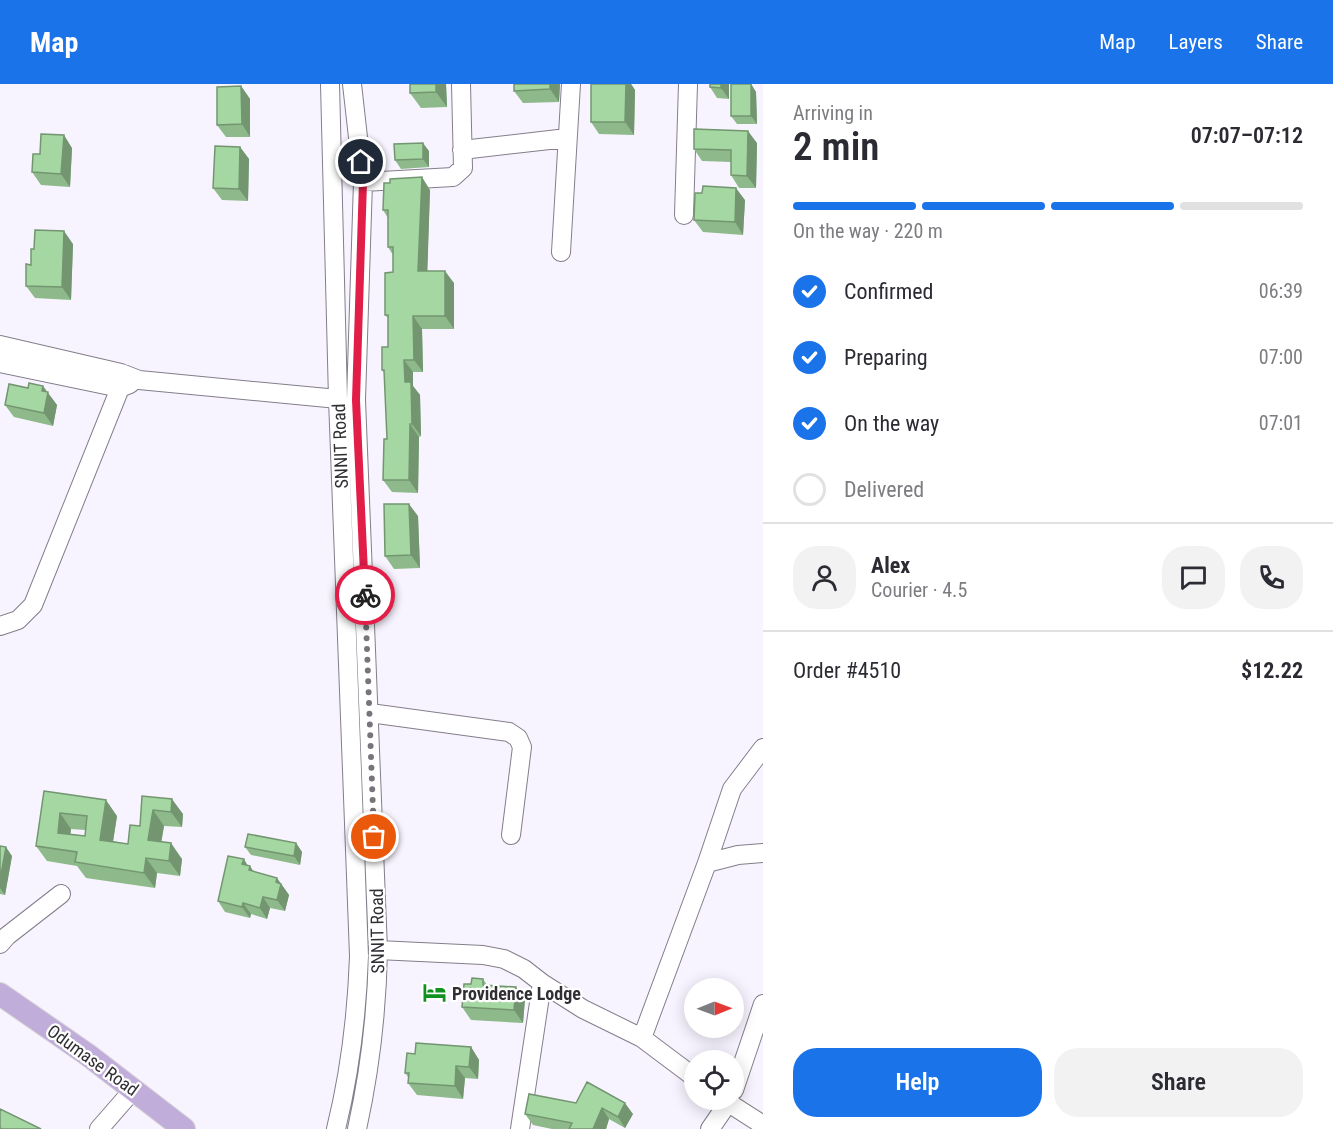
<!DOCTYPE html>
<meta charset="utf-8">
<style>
:root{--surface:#fff;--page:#f2f2f3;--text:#2b2b33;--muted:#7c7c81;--line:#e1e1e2;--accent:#1a73e8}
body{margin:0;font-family:"Roboto Condensed",sans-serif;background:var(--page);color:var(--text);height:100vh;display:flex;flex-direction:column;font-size:22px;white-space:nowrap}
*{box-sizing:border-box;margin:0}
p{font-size:20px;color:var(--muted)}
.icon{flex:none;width:33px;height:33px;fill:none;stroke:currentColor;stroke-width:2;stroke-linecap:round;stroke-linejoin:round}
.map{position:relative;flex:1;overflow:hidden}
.details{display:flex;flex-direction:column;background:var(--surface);width:570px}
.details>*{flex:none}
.needle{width:39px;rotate:89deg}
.controls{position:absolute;left:684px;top:894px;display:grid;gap:12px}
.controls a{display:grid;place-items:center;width:60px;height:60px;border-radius:50%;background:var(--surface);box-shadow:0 3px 15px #0003;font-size:30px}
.pin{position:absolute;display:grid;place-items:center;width:51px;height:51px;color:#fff;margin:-26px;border:3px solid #fff;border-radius:50%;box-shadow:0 2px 6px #0007}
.courier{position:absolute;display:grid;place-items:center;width:60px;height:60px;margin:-30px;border:4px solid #e11d48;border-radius:50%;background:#fff;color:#222;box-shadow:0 2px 8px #0007}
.summary em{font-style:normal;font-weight:600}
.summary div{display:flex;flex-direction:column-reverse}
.summary{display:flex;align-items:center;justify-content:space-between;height:102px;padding:0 30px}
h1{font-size:39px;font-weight:600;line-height:45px}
.bar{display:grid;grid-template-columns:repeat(4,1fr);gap:9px 6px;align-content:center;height:72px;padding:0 30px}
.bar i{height:8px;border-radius:4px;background:var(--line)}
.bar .current{background:var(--accent)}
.bar p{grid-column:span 4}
.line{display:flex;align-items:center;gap:15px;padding:0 30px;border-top:2px solid var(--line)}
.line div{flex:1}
.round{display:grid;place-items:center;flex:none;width:63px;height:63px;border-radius:24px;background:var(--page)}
ol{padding:0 30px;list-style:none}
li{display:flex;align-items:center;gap:18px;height:66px}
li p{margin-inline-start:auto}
li .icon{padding:6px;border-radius:50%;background:var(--accent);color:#fff;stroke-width:4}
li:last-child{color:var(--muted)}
li i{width:33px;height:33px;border:3px solid var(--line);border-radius:50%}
.cta{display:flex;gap:12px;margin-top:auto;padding:12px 30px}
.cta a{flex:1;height:69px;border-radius:24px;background:var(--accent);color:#fff;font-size:24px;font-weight:600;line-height:69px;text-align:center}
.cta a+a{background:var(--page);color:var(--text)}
header{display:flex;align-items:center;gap:36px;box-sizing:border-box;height:84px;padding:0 30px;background:var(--accent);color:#fff}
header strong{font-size:28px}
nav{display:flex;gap:33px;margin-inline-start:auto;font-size:21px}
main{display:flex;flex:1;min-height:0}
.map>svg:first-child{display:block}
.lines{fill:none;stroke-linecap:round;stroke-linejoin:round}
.minor-casing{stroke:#837e8a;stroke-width:20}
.major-casing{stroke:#d6d5d6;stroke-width:24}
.minor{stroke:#fff;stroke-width:18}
.major{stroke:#c1adda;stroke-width:22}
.wall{fill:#8db98b;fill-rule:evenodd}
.shaded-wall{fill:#739671}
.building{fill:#a4d7a2;stroke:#739671;stroke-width:1.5;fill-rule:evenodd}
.done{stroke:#77747b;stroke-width:6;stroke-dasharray:0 10.8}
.route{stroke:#e11d48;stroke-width:8}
.labels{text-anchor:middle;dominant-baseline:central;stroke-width:4.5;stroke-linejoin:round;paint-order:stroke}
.street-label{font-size:18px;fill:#312f34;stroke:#fff}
.poi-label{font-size:18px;font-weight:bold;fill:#312f34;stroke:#fff;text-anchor:start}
</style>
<header>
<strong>Map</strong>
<nav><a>Map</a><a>Layers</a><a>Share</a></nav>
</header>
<main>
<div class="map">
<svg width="763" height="1045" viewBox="0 0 763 1045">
<rect width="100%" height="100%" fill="#f8f4ff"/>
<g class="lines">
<defs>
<path id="minor" d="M330,0L338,315L359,872C357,930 350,988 336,1045
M352,0L363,98L356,316L378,866C377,927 370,986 357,1045
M462,66L567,54
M363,98L453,93L463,84L461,0
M684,131L688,0
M561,168L571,0
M0,261L121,289L139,296L338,315
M0,279L120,304L130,300
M0,542L18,536L33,521L120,304L121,289
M370,629L509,648L518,654L522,663L511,751
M707,779L732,705L763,664
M0,860L7,852L61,810
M378,866L483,871L504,875L524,885L542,899L583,925L642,954L694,993
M642,954L707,779L738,771L763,769
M734,1006L763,920
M724,1016L763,1041
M99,1045L133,1006
M520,1045L542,899
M710,1045L730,1016"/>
<path id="major" d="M0,910L88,971L184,1045"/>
</defs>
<use href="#minor" class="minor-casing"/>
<use href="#major" class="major-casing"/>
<use href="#minor" class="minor"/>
<use href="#major" class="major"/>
</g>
<path class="wall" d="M446,0L447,23L421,24L410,9Z
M560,0L559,18L523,19L514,7Z
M591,0H631L635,6L634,51L599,50L591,38Z
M710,0H729V15L717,14L710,3Z
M751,0L756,8L757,40H737L731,32Z
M241,2L250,15V53H226L217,41Z
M757,59L756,104H739L731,91V78L702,77L694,65Z
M240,63L249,75L248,117L222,116L213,104Z
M72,64L70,103L41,101L32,88L40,70Z
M429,67V83L401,85L395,76Z
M430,106L427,187L454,199V245H422L423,288H413V302L420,311L421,352L419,353L418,409L392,408L383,396L387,355L385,290L382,286L388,263V234L385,231L393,188V171L388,163V134L383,126Z
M745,116L743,151L703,148L694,136Z
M73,160L71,216L35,214L26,202L31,181Z
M47,308L57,321L53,342L14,333L5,321Z
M418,432L420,484L394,485L385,472Z
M44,707L117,732L113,757L128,760L140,742L142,712L183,730L182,743L164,742L161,758L182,775L180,792L157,789L155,804L86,794L77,782L47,777L36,762ZM71,745L85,746V752L70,750Z
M296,759L302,768L300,781L251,771L245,763Z
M0,762L12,772L5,811L0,810Z
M248,781L254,788L281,800L289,811L285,827L270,824L267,835L251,830L250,834L225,828L218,817Z
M483,895L487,901L525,915L523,939L471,936L462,923L471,900Z
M471,963L479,976L478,995L465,994L463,1015L417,1011L408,999V993L405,989L415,970Z
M529,1010L633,1030L625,1044L609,1035L606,1045H552L533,1041L525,1030Z"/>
<path class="shaded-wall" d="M436,0H446L447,23L436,8Z
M550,0H560L559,18L550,5Z
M626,0H631L635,6L634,51L625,38Z
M721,0H729V15L721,4Z
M751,0L756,8L757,40L751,32Z
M241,2L250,15V53L242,40Z
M748,47L757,59L756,104L747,92Z
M64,51L72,64L70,103L61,90Z
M423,59L429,67V83L423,75Z
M240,63L249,75L248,117L239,105Z
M422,93L430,106L427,200L418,187Z
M736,104L745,116L743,151L735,138Z
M64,147L73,160L71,216L62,203Z
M445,187L454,199V245L445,232Z
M413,232L422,245L423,288L414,276Z
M404,276L413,288V302L420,311L421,352L412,340L405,298Z
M43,302L57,321L53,342L44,329L42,307Z
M410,340L419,353L418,409L409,396Z
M409,420L418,432L420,484L411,471Z
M172,715L183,730L182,743L171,728Z
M106,716L117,732L111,771L100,756Z
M153,726L164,742L159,772L148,756Z
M60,729L71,745L69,764L58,749Z
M171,759L182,775L180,792L169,777Z
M296,759L302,768L300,781L294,772Z
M6,763L12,772L5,811L0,804V796Z
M146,774L157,789L155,804L144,789Z
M244,775L249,784L250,782L257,793L256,797L242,780Z
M277,794L289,811L285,827L277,816L276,798Z
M263,813L270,824L267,835L260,824Z
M243,819L251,830L250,834L242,823Z
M516,903L525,915L523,939L514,926Z
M471,963L479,976L478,995L469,983Z
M456,982L465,994L463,1015L455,1002Z
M625,1019L633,1030L625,1044L618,1033Z
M602,1024L609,1035L606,1045H593Z"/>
<path class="building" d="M410,0H436V8L410,9Z
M514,0H550V5L514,7Z
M591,0H626L625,38H591Z
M710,0H721V4L710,3Z
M731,0H751V32H731Z
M241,2L242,40L217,41V3Z
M694,45L748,47L747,92L731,91V66L694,65Z
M41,50L64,51L61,90L32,88L33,70H40Z
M423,59V75L395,76L394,60Z
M215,62L240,63L239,105L213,104Z
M422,93L418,187H445V232H413L414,276H404L405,298H411L412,340H410L409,396H383L384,355H387L384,286H382V263H388V231H385V189L393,188V163H388V126H383L384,99H390V95Z
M703,102L736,104L735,138L694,136L695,109H702Z
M35,146L64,147L62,203L26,202V180L31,181V165H34Z
M29,299L43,302L42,307L48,308L44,329L5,321L9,300L28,304Z
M384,420H409L411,471L385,472Z
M44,707L106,716L100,756L128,760L130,741L140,742L142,712L172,715L171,728L153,726L148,756L171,759L169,777L146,774L144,789L75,778L77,768L36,762ZM60,729L87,732L85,752L58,749Z
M248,750L296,759L294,772L245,763Z
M0,762L6,763L0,796Z
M228,772L244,775L242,780L250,782L249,786L277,794L276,798L281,800L277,816L263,813L260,824L243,819L242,823L218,817Z
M472,894L483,895V901L516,903L514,926L462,923L464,900H471Z
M416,959L471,963L469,983L456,982L455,1002L408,999L409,989H405L407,969L415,970Z
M587,998L625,1019L618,1033L602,1024L593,1045H569L572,1039L525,1030L529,1010L576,1019Z
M0,1025L41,1045H2L0,1044Z"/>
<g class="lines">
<path class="done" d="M365,511L374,753"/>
<path class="route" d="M361,78L363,98L356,316L365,511"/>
</g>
<defs>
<symbol id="hotel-bare" viewBox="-9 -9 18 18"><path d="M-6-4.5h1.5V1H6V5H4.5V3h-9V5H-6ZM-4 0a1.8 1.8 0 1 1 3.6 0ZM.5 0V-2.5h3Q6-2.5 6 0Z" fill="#119120" stroke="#fff" stroke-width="2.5" paint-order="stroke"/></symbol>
</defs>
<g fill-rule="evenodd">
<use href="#hotel-bare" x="418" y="892" width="33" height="33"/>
</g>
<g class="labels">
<g class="street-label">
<text transform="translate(340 362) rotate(-92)">SNNIT Road</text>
<text transform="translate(377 847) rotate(-91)">SNNIT Road</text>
<text transform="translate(93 976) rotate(36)">Odumase Road</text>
</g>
<g class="poi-label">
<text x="452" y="909">Providence Lodge</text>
</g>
</g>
</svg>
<div class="controls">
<a><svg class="needle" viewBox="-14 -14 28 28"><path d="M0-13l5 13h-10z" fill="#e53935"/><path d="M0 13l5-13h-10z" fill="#7c7c81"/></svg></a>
<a><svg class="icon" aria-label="locate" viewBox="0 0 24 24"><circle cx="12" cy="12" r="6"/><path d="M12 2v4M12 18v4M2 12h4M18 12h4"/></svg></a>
</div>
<div class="pin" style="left:374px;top:753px;background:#ea580c"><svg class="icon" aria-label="bag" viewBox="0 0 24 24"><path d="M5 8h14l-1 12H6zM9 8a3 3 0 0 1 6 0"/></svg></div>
<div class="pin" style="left:361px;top:78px;background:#1f2937"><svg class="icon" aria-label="home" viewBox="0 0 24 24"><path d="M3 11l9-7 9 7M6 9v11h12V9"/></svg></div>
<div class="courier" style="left:365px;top:511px"><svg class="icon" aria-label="bike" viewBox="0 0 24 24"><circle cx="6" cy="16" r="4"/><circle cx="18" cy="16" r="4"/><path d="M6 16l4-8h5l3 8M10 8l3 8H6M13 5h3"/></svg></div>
</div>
<section class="details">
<div class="summary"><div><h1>2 min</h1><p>Arriving in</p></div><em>07:07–07:12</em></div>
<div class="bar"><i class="current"></i><i class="current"></i><i class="current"></i><i></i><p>On the way · 220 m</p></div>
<ol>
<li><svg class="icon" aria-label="check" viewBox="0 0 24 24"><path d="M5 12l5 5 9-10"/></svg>Confirmed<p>06:39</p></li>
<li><svg class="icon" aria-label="check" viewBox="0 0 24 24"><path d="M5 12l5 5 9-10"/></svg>Preparing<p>07:00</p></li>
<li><svg class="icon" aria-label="check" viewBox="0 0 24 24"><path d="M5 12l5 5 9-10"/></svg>On the way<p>07:01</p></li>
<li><i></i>Delivered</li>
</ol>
<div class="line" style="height:108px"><a class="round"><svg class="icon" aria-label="person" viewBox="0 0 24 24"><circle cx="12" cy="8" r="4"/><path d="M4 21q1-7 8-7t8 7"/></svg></a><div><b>Alex</b><p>Courier · 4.5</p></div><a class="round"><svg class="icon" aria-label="chat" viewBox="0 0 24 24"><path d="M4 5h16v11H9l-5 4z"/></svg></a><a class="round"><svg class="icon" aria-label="phone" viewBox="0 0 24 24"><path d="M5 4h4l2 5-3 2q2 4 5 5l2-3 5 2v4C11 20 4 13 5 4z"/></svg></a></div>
<div class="line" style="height:78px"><div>Order #4510</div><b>$12.22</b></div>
<div class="cta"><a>Help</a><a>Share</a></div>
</section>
</main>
